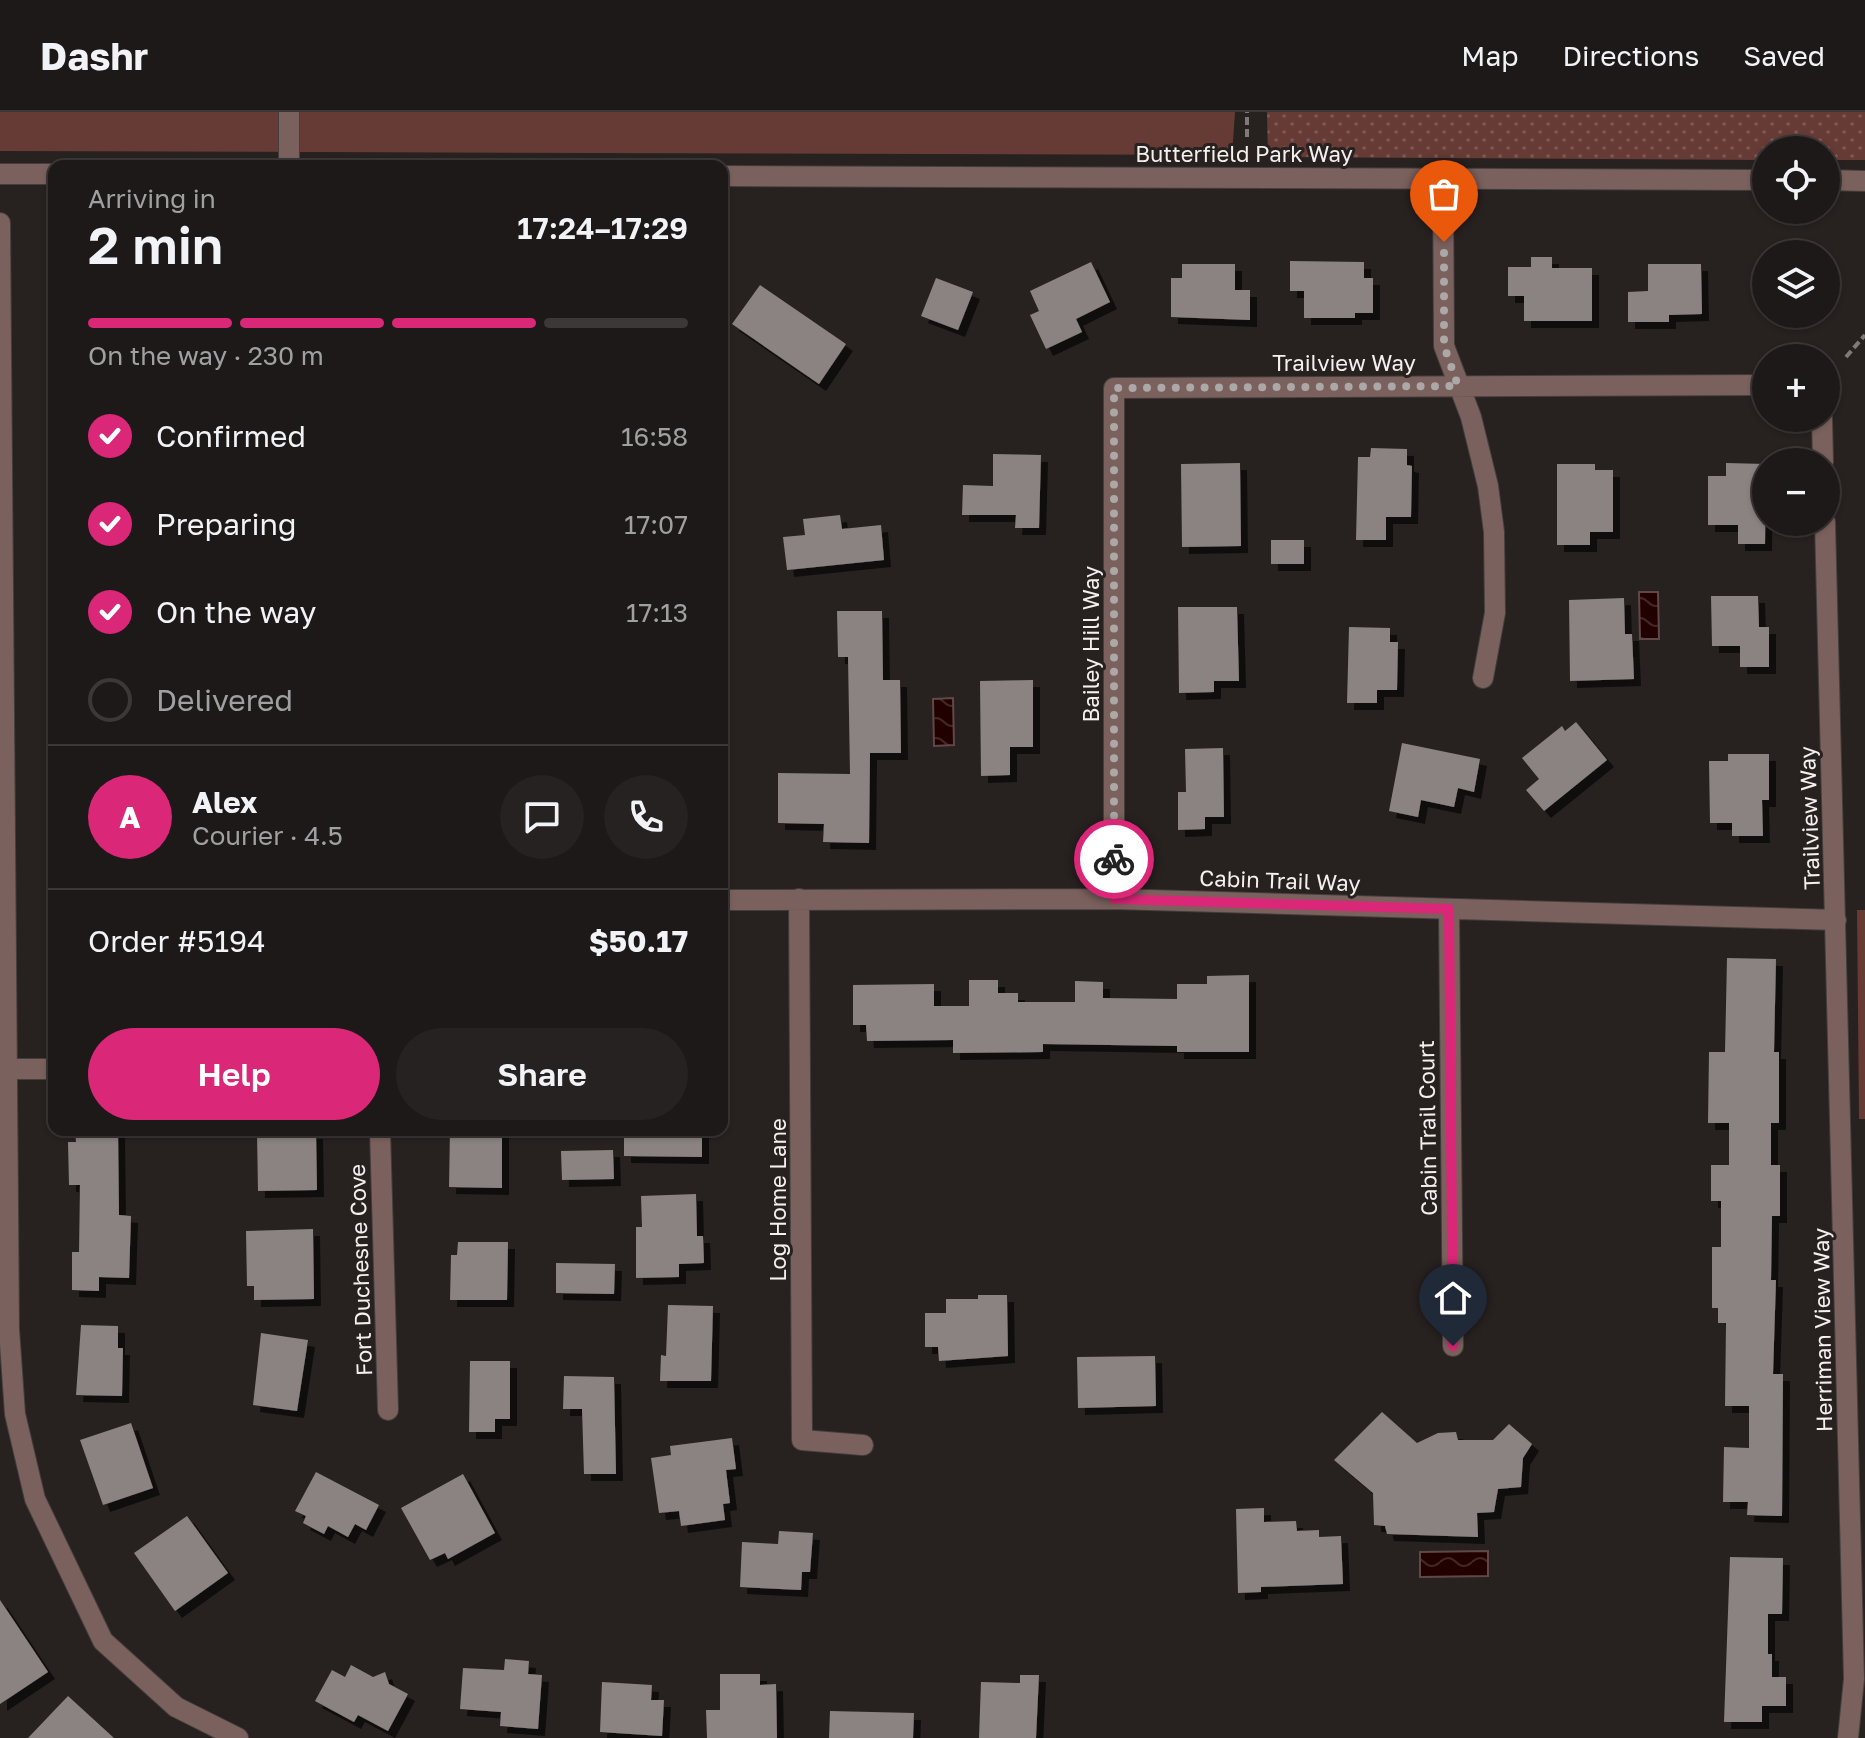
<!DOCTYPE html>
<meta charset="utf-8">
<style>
:root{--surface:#1d1918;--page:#252221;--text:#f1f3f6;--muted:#a0a0a2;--line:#3b3837;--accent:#db2777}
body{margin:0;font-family:"Golos Text",sans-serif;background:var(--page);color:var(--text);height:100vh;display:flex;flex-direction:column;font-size:30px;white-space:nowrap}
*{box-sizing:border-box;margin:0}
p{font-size:26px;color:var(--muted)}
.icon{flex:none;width:44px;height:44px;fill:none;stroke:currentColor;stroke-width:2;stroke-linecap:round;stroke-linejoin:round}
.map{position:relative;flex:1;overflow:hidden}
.side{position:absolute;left:48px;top:48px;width:680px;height:976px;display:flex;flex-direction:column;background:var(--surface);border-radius:16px;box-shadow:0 2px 6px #0004,0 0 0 2px var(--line)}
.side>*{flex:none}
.fabs{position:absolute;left:1752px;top:24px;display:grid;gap:16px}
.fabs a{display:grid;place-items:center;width:88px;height:88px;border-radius:50%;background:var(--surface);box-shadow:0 2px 6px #0004,0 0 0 2px var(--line);font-size:40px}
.pin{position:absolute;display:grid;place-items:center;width:68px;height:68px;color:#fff;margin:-82px -34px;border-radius:50% 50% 50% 0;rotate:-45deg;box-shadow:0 0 8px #0007}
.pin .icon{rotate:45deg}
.courier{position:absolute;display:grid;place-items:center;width:80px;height:80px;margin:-40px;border:6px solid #db2777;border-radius:50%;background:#fff;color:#222;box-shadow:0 2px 10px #0007}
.head em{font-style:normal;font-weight:600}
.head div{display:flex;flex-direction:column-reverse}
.head{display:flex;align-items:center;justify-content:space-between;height:136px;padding:0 40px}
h1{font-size:52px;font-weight:600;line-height:60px}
.bar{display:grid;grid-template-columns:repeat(4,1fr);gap:12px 8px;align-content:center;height:96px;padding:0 40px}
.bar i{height:10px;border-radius:6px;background:var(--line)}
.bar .on{background:var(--accent)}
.bar p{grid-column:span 4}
.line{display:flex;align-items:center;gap:20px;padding:0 40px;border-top:2px solid var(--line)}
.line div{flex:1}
.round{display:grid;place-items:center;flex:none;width:84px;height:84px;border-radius:42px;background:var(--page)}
ol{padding:0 40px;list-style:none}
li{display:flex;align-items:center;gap:24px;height:88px}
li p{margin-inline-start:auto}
li .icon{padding:8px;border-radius:50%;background:var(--accent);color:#fff;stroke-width:4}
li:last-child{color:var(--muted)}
li i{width:44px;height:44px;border:4px solid var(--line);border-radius:50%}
.button{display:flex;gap:16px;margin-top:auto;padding:16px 40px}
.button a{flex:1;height:92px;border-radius:48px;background:var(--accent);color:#fff;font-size:32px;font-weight:600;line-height:92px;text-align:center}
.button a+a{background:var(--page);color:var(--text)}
header{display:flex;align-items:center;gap:48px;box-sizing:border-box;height:112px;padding:0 40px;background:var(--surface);border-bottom:2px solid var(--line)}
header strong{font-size:38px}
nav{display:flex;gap:44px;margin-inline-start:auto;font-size:28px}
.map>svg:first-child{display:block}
.grass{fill:url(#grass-dots)}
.green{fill:#673b35}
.water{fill:url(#water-waves);stroke:#614848;stroke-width:2}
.building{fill:#8b8381;filter:url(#shadow)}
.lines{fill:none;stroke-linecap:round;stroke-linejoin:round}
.minor-casing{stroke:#443e3d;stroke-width:22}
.path{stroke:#7f7a79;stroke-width:4;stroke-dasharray:8 4;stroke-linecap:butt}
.minor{stroke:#7b615d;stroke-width:20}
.done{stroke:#aca8a7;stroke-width:8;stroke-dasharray:0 14.4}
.route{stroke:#db2777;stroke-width:10}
.labels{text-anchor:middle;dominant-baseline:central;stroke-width:6;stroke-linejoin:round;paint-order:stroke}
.street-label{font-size:22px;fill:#f4f0ef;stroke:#272120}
</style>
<header>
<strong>Dashr</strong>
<nav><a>Map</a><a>Directions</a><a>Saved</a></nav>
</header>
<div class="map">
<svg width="1865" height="1626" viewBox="0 0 1865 1626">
<defs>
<pattern id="grass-dots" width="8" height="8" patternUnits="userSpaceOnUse" patternTransform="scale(2)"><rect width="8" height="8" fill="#673b35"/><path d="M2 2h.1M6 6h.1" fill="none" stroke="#7d5853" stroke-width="1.8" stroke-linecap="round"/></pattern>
<pattern id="water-waves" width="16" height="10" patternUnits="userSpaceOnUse" patternTransform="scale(2)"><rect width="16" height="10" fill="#200"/><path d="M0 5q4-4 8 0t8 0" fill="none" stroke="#432626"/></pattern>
<filter id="shadow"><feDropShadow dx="7" dy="7" stdDeviation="0" flood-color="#0009"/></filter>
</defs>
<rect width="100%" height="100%" fill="#272120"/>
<path class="grass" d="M1267,0H1865V48H1826V38H1766V48L1268,45Z"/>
<path class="green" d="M0,0H1235L1232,43L0,39Z
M1857,798H1865V1007H1859Z"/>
<path class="water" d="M1639,480H1658L1659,527H1640Z
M953,586L954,633L934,634L933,587Z
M1488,1439V1464L1420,1465V1440Z"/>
<path class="building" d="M1531,145H1552V156H1592V209H1524V184H1508V155H1531Z
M1290,149L1364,150V166H1373V201H1355V206H1304V179H1290Z
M1091,150L1110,190L1076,207L1082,220L1046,237L1030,203L1039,199L1030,179Z
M1182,152H1235V178H1250V208L1171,205V166H1182Z
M1648,152H1701L1702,202L1669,203V210H1628V180L1648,179Z
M936,166L973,180L958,218L921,204Z
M760,173L846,232L819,272L732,212Z
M1371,336L1407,337V353L1412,354L1411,405H1386V428H1356L1358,345H1370Z
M993,342L1041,343L1039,416H1015L1016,403H962L963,373L993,374Z
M1240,351L1241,434L1182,435L1181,352Z
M1726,351L1766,352L1765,432H1738V413H1708V364H1726Z
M1557,352H1595V358H1613V420H1590V433H1557Z
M840,403L842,417L881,413L884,448L787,458L783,425L805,423L803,407Z
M1271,428H1304V452H1271Z
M1711,484H1758L1759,515H1769V555H1740V534H1712Z
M1624,486L1625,522H1632L1634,567L1570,569L1569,488Z
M1178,495H1237L1239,569H1214V580L1179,581Z
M837,499H882L883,568H900L901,641H870L869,731L823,730L824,712L778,711V661L850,662L848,545H838Z
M1349,515L1390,516V530H1398L1397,578H1377V591H1347Z
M1033,568V635H1010V663L981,664L980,569Z
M1576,610L1607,648L1544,699L1526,678L1539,667L1522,646L1562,614L1565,619Z
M1402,631L1480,647L1474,680L1458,676L1454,695L1421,688L1418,705L1389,699Z
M1223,636L1224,705H1205V717L1178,718V680H1186L1185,637Z
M1728,642H1769V688H1762L1763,724H1732V711H1710L1709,649H1728Z
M1727,846L1776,847L1774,940H1779V1011H1771V1053H1780V1104H1772L1771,1168H1776L1773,1262H1783L1782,1404L1747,1403L1748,1390H1723L1724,1335L1749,1336V1294H1725L1726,1211H1718V1196H1712V1135H1721V1089H1711V1053H1729V1011H1708L1709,940H1725Z
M1249,863V940H1177V934L1043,932V940L953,941V928L867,929L866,913H853V873L934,872V894H969V868H998V881H1018V890H1075V869L1103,870V886L1177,887V872H1207V864Z
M75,1018H118L119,1103L131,1104L129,1166L99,1165V1179L72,1178V1140H79L80,1073H69L68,1030H76Z
M450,1018H502V1076L449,1075Z
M624,1018H702V1045L624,1044Z
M316,1020L317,1078L258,1079L257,1021Z
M613,1038L614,1067L562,1068L561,1039Z
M696,1082L697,1124H703L704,1151L679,1152V1165L636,1166V1115H642L641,1084Z
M313,1117L314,1187L254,1188V1174H247L246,1119Z
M458,1130H508L507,1188H450L451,1143H457Z
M556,1151L615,1152L614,1182L556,1181Z
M978,1183H1007L1008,1244L939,1249L938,1235H925V1201H946V1187H978Z
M668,1193L713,1194L711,1269H660L661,1243L666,1244Z
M81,1213L118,1214V1236H123L122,1284L76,1283Z
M261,1221L308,1228L297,1299L253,1293Z
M1155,1244L1156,1294L1078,1296L1077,1245Z
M470,1249H510V1307H495V1320H469Z
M564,1264L614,1265L616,1362H584L582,1297H563Z
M1382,1300L1417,1331L1438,1321L1456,1320L1458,1328H1493L1509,1312L1532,1332L1523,1346L1521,1375L1498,1377L1494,1400L1477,1401L1478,1425L1387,1422L1385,1414L1374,1413L1373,1381L1334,1348Z
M131,1311L153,1376L103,1393L80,1328Z
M732,1326L736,1357L726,1358L730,1391L723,1392L725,1408L681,1414L679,1399L659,1401L651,1346L671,1343L670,1334Z
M316,1360L379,1393L366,1418L355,1412L348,1425L328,1414L324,1422L303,1411L306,1404L295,1399Z
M463,1362L495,1421L448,1447L445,1441L430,1448L401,1396Z
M1264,1396V1410L1296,1409L1297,1419L1319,1418V1425L1341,1424L1343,1472L1261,1475V1480L1238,1481L1236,1397Z
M187,1404L228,1461L175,1499L134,1441Z
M779,1419L813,1421L810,1460H802L801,1478L740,1475L742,1430L778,1432Z
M1730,1445L1783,1446L1782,1502H1768V1542H1772V1565H1786V1594H1762V1610H1724Z
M0,1488L48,1560L0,1592Z
M505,1547L529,1549L528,1562L542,1563L538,1617L500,1614L501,1600L460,1597L463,1556L504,1558Z
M351,1553L373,1565L385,1560L389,1572L408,1582L388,1619L358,1603L354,1610L315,1589L332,1558L345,1565Z
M720,1562H760V1573L776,1572L777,1626H707L706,1598H720Z
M1020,1563H1039L1036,1626H979L981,1570L1020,1571Z
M602,1570L652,1573L651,1588H664L662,1624L600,1620Z
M68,1584L114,1626H28Z
M830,1599L914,1601L913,1626H829Z"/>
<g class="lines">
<defs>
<path id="minor" d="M289,0V54
M0,62H54
M722,64L1766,68
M1443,66L1444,234L1471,305L1488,374L1494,420L1495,501L1483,566
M1826,68L1865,69
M0,111L9,1217L15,1302L35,1387L103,1529L176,1595L238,1626
M1822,306L1823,350
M1825,410L1854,1567L1848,1626
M799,787L802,1328L863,1333
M1114,787V276L1766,273
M722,788L1114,787L1836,808
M1449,797L1453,1234
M8,957H54
M380,1018L388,1298"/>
</defs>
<use href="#minor" class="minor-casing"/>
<path class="path" d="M1247,25V0
M1846,245L1865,223"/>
<use href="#minor" class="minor"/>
</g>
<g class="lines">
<path class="done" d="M1114,747V276L1458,274L1444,234V130"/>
<path class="route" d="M1114,747V787L1449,797L1453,1234"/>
</g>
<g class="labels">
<g class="street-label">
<text x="1244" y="41">Butterfield Park Way</text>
<text x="1344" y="250">Trailview Way</text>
<text transform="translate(1090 532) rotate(-90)">Bailey Hill Way</text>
<text transform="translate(1809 706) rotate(-92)">Trailview Way</text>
<text transform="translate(1280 768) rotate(2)">Cabin Trail Way</text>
<text transform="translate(1427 1016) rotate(-91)">Cabin Trail Court</text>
<text transform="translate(777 1088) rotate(-90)">Log Home Lane</text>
<text transform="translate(360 1158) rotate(-92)">Fort Duchesne Cove</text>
<text transform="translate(1822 1218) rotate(-91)">Herriman View Way</text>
</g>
</g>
</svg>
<div class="fabs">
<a><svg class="icon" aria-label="locate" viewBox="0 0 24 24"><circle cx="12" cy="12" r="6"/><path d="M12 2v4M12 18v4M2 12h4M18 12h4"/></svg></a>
<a><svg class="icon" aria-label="layers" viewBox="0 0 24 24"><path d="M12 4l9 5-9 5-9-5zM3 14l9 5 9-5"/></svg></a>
<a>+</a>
<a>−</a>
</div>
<div class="pin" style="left:1444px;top:130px;background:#ea580c"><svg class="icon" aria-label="bag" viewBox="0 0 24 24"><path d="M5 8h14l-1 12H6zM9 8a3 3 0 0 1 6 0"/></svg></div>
<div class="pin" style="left:1453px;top:1234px;background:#1f2937"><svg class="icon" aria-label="home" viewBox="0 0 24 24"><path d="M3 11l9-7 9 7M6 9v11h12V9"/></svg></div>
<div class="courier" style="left:1114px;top:747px"><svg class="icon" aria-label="bike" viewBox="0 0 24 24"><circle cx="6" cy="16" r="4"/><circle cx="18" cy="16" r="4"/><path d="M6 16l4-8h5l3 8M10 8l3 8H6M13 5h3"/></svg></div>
<section class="side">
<div class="head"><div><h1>2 min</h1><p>Arriving in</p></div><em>17:24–17:29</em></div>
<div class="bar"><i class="on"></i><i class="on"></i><i class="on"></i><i></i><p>On the way · 230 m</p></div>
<ol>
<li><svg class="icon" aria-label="check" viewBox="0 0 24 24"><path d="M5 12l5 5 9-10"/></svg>Confirmed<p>16:58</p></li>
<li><svg class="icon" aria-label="check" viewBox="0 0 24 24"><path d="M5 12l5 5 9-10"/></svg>Preparing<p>17:07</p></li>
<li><svg class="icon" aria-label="check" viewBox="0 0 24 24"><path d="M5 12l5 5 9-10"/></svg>On the way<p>17:13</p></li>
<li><i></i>Delivered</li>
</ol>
<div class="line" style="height:144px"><b class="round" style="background:var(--accent);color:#fff">A</b><div><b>Alex</b><p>Courier · 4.5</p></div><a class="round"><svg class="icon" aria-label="chat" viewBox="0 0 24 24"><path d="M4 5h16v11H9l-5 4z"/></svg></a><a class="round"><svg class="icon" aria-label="phone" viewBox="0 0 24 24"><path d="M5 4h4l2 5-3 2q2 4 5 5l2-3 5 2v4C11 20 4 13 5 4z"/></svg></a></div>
<div class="line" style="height:104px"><div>Order #5194</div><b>$50.17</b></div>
<div class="button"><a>Help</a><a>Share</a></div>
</section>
</div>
